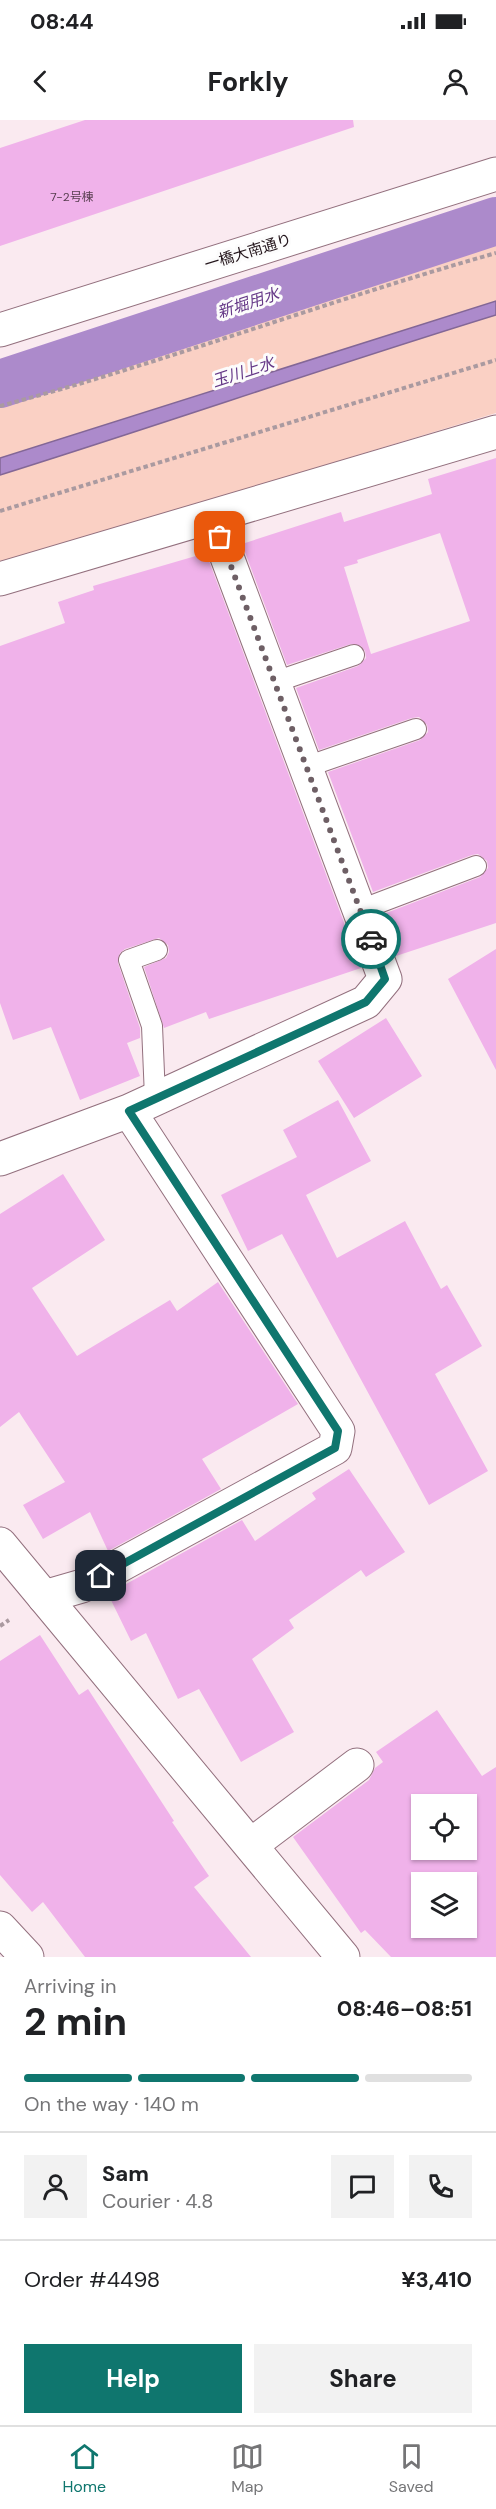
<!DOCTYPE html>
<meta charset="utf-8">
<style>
:root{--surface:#fff;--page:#f2f2f2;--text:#202124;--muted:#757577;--line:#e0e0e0;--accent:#0f766e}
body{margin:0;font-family:"DM Sans","Noto Sans JP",sans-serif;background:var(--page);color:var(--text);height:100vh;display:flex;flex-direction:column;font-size:22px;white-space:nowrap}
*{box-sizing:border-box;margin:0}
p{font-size:20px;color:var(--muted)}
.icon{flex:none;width:33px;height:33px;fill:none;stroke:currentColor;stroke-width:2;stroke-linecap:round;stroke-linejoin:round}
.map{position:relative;height:1837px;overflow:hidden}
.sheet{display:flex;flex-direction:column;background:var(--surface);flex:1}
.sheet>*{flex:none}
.controls{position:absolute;left:411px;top:1674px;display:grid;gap:12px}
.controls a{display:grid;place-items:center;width:66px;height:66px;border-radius:0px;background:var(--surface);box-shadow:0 2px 4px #0004;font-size:30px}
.pin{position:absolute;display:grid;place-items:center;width:51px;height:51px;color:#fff;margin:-26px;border-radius:12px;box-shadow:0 3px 9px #0006}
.courier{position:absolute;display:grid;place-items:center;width:60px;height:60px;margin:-30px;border:4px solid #0f766e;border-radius:50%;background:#fff;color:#222;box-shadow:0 2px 8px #0007}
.head em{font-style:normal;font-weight:700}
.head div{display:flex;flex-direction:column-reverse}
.head{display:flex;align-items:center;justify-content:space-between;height:102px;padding:0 24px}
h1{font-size:39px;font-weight:700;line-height:45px}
.bar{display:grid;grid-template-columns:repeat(4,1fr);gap:9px 6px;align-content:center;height:72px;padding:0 24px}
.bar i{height:8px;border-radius:4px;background:var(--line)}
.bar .selected{background:var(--accent)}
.bar p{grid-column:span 4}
.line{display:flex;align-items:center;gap:15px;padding:0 24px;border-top:2px solid var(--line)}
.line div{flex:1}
.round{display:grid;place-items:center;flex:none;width:63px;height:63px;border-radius:0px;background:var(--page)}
.button{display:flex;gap:12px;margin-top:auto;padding:12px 24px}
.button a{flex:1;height:69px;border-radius:0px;background:var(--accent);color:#fff;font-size:24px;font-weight:700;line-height:69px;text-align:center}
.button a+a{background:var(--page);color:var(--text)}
.status{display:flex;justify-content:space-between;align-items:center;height:42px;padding:0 30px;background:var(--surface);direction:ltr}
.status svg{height:16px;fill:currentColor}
header{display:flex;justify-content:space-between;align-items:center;height:78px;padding:0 24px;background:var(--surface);font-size:27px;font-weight:700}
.tab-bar{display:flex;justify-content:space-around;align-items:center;height:84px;border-top:2px solid var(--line);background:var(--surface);font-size:16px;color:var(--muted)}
.tab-bar a{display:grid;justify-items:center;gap:3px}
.tab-bar .selected{color:var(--accent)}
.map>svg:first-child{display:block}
.green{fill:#fad0c4}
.water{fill:#ac8acb;stroke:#836796;stroke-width:1.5}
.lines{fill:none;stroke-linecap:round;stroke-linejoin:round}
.canal{stroke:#ac8acb;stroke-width:48}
.building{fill:#f0b2ea;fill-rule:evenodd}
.service-casing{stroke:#93707e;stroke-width:22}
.minor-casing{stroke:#93707e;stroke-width:35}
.tertiary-casing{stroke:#93707e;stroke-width:35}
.path{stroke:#aa9aa0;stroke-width:4;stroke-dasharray:4.5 3;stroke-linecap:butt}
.service{stroke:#fff;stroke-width:20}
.minor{stroke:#fff;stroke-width:33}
.tertiary{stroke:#fff;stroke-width:33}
.done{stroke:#6e5f65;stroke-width:6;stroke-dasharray:0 10.8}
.route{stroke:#0f766e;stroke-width:8}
.labels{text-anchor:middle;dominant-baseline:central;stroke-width:6;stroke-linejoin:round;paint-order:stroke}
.number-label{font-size:12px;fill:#563c4e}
.street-label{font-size:15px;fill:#22141a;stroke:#fcfcfc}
.water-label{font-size:16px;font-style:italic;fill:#653887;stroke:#fcfcfc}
</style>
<div class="status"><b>08:44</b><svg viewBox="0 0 49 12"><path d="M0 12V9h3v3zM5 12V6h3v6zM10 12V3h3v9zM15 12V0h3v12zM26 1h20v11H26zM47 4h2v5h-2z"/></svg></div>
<header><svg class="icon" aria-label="back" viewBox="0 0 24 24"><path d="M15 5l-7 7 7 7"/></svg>Forkly<svg class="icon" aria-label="person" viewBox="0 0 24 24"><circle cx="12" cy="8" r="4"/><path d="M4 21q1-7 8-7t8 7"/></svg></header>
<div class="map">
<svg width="496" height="1837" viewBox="0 0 496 1837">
<rect width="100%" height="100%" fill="#faeaf0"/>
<path class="green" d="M496,94V293L0,444V253Z"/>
<path class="water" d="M496,181V195C330,246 166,303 0,355V338Z"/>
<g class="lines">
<path class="canal" d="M0,264L496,101"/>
</g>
<path class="building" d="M85,0H353L354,7L0,126V28Z
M496,338V803L396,836L381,795L480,757L488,748L487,741L478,734L472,735L373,772L328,652L420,620L428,612L427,605L419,597L412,598L319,630L296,568L358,546L366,538L365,531L361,526L351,524L287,545L242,424L341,392L344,402L432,374L428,359ZM440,413L470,501L371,534L344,447L358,443L357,440Z
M206,433L361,848L209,899L206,892L164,908L144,847L166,838L169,832L168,825L159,818L125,829L120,833L118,843L140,908V918L127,923L140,956L80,980L51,907L13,920L0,883V526L65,503L58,482L94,470L93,466Z
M496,829V950L448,859Z
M386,898L422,956L354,998L318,941Z
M338,980L371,1041L306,1075L337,1138L405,1101L441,1169L447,1165L482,1226L435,1254L488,1351L429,1385L282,1114L248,1131L221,1075L297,1037L283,1010Z
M63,1054L105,1120L32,1168L77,1236L170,1180L177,1191L218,1162L298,1284L202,1339L221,1369L108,1431L90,1392L43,1419L23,1385L65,1362L19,1292L0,1307V1094Z
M349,1349L405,1432L366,1457L361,1450L289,1500L294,1508L252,1539L294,1612L241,1642L199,1569L178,1579L146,1513L131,1521L108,1474L242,1400L255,1421L316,1379L312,1373Z
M40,1515L79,1575L88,1569L174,1701L172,1702L209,1756L194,1767L251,1837H85L43,1782L32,1792L0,1755V1541Z
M437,1590L482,1656L496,1647V1837H391L365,1810L361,1813L293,1717L369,1660L375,1648L383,1642L376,1632ZM422,1684H466V1730H422ZM422,1762H466V1808H422Z"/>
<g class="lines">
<defs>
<path id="service" d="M275,562L354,535
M306,647L416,609
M360,790L476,746
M155,977L152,906L129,840L157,830"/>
<path id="minor" d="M0,459L496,312
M0,1039L129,991L366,882L385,859L212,397
M44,1477L82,1466L335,1328L338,1311L129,991
M251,1725L357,1645
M0,1808L27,1837"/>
<path id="tertiary" d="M0,210L496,54
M0,1424L343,1837"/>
</defs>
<use href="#service" class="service-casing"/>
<use href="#minor" class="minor-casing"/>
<use href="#tertiary" class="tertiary-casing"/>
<path class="path" d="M0,286C167,242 329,180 496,133
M0,391L496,240
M0,1506L9,1500"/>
<use href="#service" class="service"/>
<use href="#minor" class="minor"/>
<use href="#tertiary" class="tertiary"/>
</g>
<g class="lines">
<path class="done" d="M220,417L371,819"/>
<path class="route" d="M101,1456L335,1328L338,1311L129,991L366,882L385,859L371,819"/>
</g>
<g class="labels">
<g class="number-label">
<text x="72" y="77">7-2号棟</text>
</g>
<g class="street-label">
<text transform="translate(248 132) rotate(-17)">一橋大南通り</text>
</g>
<g class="water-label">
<text transform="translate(248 183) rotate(-18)">新堀用水</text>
<text transform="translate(243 252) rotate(-18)">玉川上水</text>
</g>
</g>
</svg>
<div class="controls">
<a><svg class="icon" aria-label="locate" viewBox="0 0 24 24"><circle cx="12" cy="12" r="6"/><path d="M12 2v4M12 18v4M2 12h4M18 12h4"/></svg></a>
<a><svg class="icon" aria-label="layers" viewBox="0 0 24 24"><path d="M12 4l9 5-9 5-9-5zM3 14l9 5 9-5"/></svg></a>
</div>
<div class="pin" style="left:220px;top:417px;background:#ea580c"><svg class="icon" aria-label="bag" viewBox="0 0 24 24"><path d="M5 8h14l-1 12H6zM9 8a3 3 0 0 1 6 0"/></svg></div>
<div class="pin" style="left:101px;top:1456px;background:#1f2937"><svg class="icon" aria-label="home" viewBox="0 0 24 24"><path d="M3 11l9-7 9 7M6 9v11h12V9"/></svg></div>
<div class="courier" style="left:371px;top:819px"><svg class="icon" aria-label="car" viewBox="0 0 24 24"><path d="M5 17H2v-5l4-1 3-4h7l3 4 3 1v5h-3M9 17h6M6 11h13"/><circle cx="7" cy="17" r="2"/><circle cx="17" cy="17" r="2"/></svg></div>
</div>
<section class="sheet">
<div class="head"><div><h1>2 min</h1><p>Arriving in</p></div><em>08:46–08:51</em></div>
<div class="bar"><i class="selected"></i><i class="selected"></i><i class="selected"></i><i></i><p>On the way · 140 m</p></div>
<div class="line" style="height:108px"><a class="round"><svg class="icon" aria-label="person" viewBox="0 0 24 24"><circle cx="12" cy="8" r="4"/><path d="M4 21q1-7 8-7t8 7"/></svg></a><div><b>Sam</b><p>Courier · 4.8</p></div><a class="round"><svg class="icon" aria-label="chat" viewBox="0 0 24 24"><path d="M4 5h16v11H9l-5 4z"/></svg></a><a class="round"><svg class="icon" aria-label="phone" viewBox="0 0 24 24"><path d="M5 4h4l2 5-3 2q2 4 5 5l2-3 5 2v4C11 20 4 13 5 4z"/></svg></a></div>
<div class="line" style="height:78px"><div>Order #4498</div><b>¥3,410</b></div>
<div class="button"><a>Help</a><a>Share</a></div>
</section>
<nav class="tab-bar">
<a class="selected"><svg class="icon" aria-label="home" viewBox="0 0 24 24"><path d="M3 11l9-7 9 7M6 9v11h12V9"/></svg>Home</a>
<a><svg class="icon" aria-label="map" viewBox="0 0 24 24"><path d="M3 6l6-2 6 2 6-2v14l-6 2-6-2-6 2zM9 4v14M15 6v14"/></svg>Map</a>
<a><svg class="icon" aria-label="saved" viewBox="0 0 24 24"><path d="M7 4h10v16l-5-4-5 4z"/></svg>Saved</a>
</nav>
